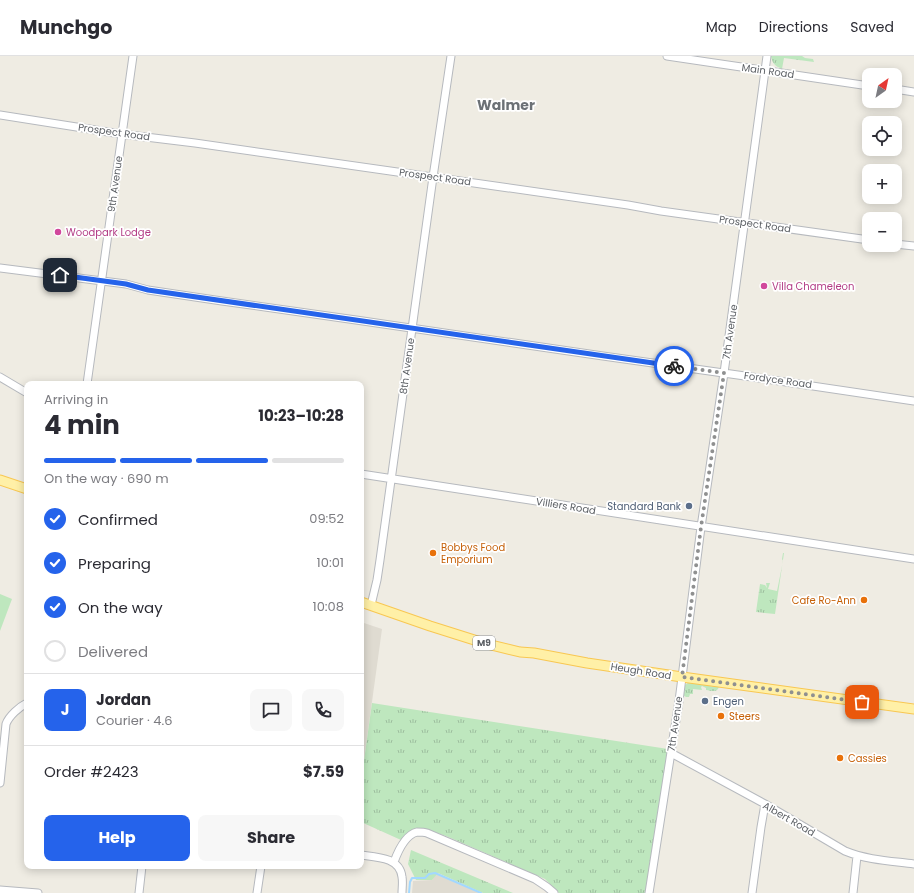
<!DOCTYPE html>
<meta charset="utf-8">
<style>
:root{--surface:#fff;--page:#f7f7f7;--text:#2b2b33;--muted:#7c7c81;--line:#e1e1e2;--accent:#2563eb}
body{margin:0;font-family:Poppins,sans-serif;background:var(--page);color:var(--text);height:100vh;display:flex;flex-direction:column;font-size:15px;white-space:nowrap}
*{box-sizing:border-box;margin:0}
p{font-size:13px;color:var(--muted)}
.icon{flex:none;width:22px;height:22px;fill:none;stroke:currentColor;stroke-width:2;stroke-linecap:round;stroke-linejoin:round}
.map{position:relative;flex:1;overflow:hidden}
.details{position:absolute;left:24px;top:325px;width:340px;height:488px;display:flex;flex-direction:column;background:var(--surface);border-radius:8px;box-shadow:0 2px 10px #0003}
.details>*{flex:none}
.needle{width:26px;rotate:33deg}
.buttons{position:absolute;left:862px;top:12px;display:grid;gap:8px}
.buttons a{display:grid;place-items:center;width:40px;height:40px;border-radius:8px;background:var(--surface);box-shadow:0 2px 10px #0003;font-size:20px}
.pin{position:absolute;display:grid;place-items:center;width:34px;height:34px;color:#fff;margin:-17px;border-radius:8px;box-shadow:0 2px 6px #0006}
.courier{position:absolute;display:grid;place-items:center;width:40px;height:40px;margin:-20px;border:3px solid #2563eb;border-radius:50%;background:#fff;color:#222;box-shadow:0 1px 5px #0007}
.summary em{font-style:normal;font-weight:700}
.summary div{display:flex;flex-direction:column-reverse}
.summary{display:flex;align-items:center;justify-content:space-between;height:68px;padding:0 20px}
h1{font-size:26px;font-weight:700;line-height:30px}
.bar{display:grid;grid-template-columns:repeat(4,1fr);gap:6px 4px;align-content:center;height:48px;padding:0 20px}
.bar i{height:5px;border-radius:3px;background:var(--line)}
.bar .current{background:var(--accent)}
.bar p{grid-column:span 4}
.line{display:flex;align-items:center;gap:10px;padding:0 20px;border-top:1px solid var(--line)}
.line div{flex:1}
.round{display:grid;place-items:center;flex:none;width:42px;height:42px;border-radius:8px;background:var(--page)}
ol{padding:0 20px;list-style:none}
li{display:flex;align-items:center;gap:12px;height:44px}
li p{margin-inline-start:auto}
li .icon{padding:4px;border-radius:50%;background:var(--accent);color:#fff;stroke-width:4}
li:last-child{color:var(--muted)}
li i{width:22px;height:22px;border:2px solid var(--line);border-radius:50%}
.primary-button{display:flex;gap:8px;margin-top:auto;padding:8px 20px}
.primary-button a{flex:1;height:46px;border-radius:8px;background:var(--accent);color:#fff;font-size:16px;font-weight:700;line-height:46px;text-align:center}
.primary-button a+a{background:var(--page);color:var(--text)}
header{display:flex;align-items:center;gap:24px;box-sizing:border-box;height:56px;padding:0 20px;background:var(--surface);border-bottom:1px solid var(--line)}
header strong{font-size:19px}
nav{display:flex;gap:22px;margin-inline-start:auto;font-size:14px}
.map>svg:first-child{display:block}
.education{fill:#dfdbd1}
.grass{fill:url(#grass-tufts)}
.pitch{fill:#bee7be}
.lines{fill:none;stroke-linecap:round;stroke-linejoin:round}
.stream{stroke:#a2d8ff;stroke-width:2}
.minor-casing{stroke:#b6b9be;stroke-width:9}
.major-casing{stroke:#f8c752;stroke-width:11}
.minor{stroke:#fff;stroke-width:7}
.major{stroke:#fff0a7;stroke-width:9}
.done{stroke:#8f9090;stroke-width:4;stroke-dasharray:0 7.2}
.route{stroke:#2563eb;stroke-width:5}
.hotel-dot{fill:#d1479c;stroke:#fff;stroke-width:1.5}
.service-dot{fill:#5c6f8a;stroke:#fff;stroke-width:1.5}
.food-dot{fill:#e8710a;stroke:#fff;stroke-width:1.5}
.labels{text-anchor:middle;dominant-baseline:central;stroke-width:3.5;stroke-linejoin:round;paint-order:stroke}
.shield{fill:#fff;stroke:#8c8f92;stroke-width:1}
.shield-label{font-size:9px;font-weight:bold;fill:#5b5f64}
.street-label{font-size:10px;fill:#5b5f64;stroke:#fff}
.hotel-label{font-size:10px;fill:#b23c85;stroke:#fff;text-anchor:start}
.service-label{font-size:10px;fill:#4e5e75;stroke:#fff;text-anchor:end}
.food-label{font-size:10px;fill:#c56008;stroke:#fff;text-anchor:start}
.district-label{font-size:14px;font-weight:bold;fill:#6c7176;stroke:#fff}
</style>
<header>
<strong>Munchgo</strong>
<nav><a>Map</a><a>Directions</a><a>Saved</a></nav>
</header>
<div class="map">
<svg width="914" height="837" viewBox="0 0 914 837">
<defs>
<pattern id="grass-tufts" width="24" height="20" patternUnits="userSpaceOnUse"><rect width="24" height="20" fill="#bee7be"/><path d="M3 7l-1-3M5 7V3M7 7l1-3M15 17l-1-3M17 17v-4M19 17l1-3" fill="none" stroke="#9dbe9e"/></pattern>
</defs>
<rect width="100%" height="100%" fill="#efece3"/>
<path class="education" d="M361,566L382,573L361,726Z
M437,817L483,837H412L413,825L432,824Z"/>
<path class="grass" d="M771,0H802L805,2L813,3L814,6L784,2L782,13C775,10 772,7 771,0Z
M783,497H784L775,558L756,556L760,528L765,529L767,532L766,527H770L768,533L777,535L783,505L782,503Z
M689,626H702C706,630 712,632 717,629L719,630C718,637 712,635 706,634V632L702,630L701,631L702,634L693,633V638H690L689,641H686L683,639L684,630Z
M372,647L668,693L646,837H559L545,823L446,780L423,772L412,775L401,784L361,766V726Z
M411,794L513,837H483L438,817L432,824H416L408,808Z"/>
<path class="pitch" d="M0,538L12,543L0,575Z"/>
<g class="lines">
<path class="stream" d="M409,837L410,826L412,822H425L429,818L435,817L481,837"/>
<defs>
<path id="minor" d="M667,0L869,30
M895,33L914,36
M0,59L121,78L195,87L628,149L661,155L869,184
M895,188L914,190
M0,212L126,228L148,234L222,245L356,264L603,300L752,321L914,345
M0,321L27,337
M87,328L133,0
M361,418L914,503
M371,549L377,524L380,504L433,121L451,0
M671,697L765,748L845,795C867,804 891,805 914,808
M0,727L6,668C9,660 19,651 27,647
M361,799C376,801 400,801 402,821C403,826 402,832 402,837
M394,806C398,795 405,779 417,776C420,776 424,776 427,777L535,823L547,831L554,837
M0,834L38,837
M139,837L142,810
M257,837L261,810
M649,837L679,645L701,471L724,317L767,0
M752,837L761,771L765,748
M853,837L857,800"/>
<path id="major" d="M0,424L27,433
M361,546L430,570L487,588L520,596L534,597L587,607L682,621L914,653"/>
</defs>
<use href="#minor" class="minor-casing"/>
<use href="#major" class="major-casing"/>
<use href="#minor" class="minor"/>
<use href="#major" class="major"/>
</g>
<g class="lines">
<path class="done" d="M674,310L724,317L701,471L682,621L862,646"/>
<path class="route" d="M60,219L126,228L148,234L674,310"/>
</g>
<g class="hotel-dot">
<circle cx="58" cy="176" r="4"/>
<circle cx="764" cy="230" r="4"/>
</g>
<g class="service-dot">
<circle cx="689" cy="450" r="4"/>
<circle cx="705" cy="645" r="4"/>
</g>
<g class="food-dot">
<circle cx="433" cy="497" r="4"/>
<circle cx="864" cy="544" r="4"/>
<circle cx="721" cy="660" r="4"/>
<circle cx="840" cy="702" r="4"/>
</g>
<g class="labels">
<rect class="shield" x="473" y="580" width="22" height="14" rx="3"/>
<g class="shield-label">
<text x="484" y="587">M9</text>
</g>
<g class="street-label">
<text transform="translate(768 15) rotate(8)">Main Road</text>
<text transform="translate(114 76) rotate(8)">Prospect Road</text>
<text transform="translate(435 121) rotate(8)">Prospect Road</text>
<text transform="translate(115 128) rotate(-82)">9th Avenue</text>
<text transform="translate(755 168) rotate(8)">Prospect Road</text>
<text transform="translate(730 276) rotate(-82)">7th Avenue</text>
<text transform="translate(407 310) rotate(-82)">8th Avenue</text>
<text transform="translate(778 324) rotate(8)">Fordyce Road</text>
<text transform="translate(566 450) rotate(9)">Villiers Road</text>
<text transform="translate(641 615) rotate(9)">Heugh Road</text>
<text transform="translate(675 668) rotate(-82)">7th Avenue</text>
<text transform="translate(789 763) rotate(30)">Albert Road</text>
</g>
<g class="hotel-label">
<text x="66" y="176">Woodpark Lodge</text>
<text x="772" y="230">Villa Chameleon</text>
</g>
<g class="service-label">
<text x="681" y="450">Standard Bank</text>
<text x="713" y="645" text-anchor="start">Engen</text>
</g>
<g class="food-label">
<text x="441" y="491">Bobbys Food<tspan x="441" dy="12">Emporium</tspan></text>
<text x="856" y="544" text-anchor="end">Cafe Ro-Ann</text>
<text x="729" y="660">Steers</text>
<text x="848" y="702">Cassies</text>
</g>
<g class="district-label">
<text x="506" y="49">Walmer</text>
</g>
</g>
</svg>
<div class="buttons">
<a><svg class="needle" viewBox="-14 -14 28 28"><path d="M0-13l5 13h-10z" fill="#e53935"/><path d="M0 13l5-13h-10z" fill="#7c7c81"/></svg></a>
<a><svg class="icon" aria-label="locate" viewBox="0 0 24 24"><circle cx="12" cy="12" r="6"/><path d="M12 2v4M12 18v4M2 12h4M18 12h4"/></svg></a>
<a>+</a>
<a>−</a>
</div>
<div class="pin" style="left:862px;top:646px;background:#ea580c"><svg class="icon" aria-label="bag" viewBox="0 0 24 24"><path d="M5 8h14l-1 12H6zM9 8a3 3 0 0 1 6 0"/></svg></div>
<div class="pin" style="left:60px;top:219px;background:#1f2937"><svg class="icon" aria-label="home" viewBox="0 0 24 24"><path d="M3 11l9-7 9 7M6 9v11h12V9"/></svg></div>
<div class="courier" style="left:674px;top:310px"><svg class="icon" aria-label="bike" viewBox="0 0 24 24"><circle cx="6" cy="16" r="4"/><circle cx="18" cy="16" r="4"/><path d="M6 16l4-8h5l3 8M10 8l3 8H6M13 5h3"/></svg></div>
<section class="details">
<div class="summary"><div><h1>4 min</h1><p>Arriving in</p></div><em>10:23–10:28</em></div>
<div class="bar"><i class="current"></i><i class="current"></i><i class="current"></i><i></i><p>On the way · 690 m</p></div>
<ol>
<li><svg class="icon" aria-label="check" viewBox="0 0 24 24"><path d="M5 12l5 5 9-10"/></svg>Confirmed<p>09:52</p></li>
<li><svg class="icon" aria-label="check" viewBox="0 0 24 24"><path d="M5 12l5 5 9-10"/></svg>Preparing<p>10:01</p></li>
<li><svg class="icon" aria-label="check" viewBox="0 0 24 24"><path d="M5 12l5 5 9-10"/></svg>On the way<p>10:08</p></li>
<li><i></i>Delivered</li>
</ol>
<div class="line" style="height:72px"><b class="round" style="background:var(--accent);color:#fff">J</b><div><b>Jordan</b><p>Courier · 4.6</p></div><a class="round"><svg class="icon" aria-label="chat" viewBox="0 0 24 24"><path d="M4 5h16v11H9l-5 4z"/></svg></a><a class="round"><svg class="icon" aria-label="phone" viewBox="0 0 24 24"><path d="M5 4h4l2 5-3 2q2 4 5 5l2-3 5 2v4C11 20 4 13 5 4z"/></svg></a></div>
<div class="line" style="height:52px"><div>Order #2423</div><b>$7.59</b></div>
<div class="primary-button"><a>Help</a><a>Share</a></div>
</section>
</div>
